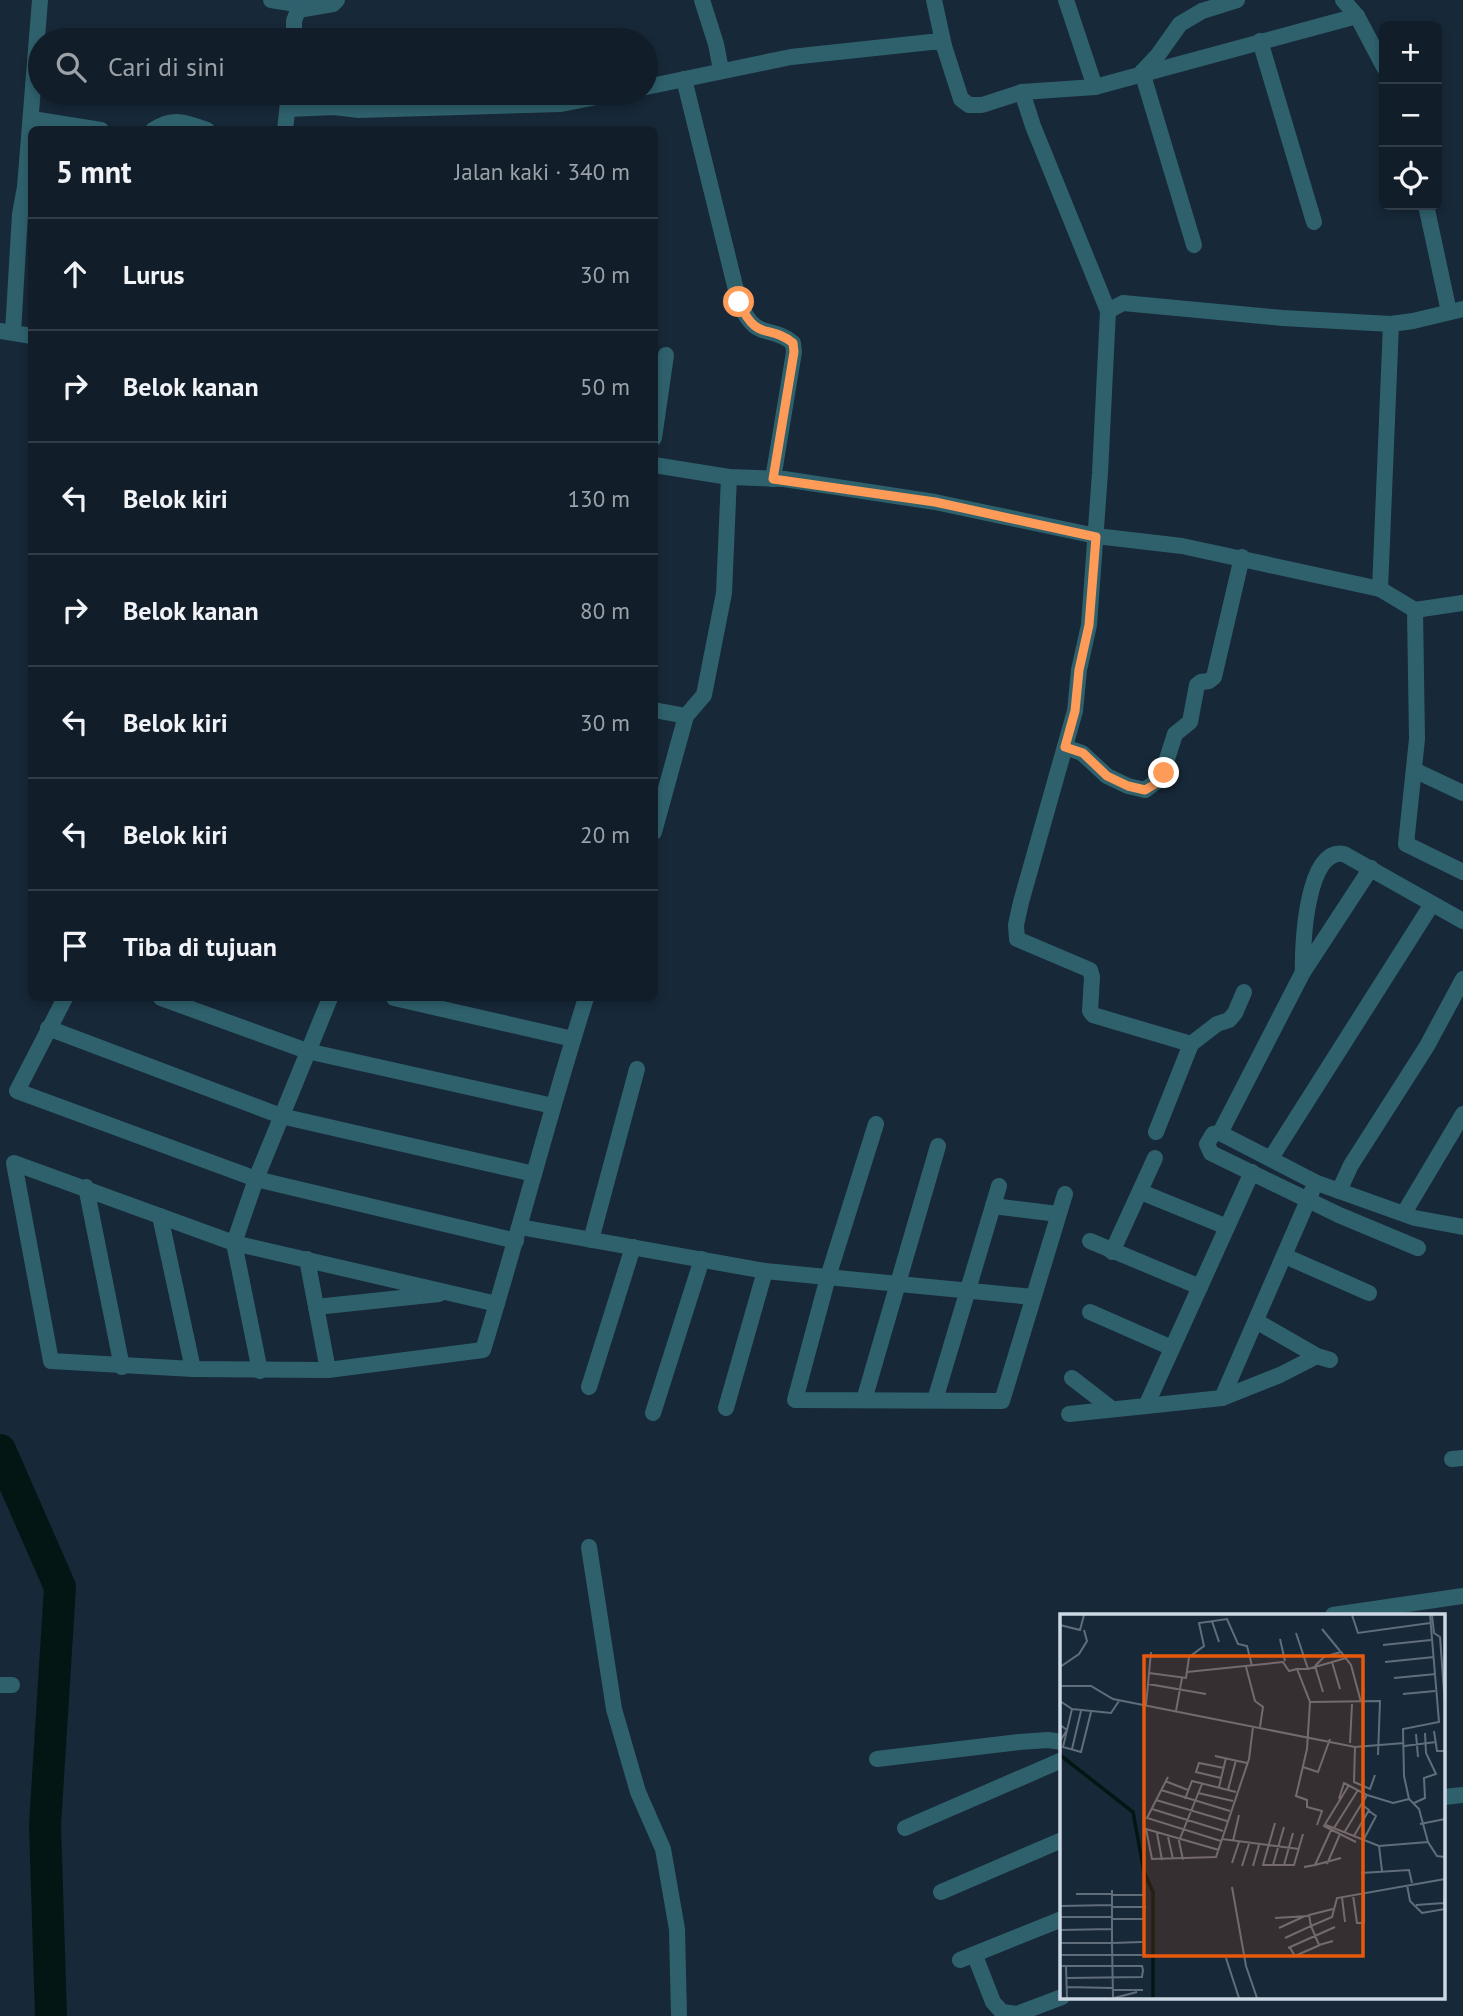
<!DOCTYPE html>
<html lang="id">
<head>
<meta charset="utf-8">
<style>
	:root { --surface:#111e2a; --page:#1e2b36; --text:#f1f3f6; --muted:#9ca2a8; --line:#303c47 }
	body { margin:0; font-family:"PT Sans",sans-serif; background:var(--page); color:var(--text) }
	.controls { position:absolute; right:21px; top:21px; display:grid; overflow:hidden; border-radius:10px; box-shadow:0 4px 10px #0003 }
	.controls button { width:63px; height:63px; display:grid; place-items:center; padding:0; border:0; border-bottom:2px solid var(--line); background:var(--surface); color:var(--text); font:35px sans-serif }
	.stop { position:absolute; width:21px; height:21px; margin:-16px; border:5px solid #fe9b58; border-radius:50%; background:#fff }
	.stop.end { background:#fe9b58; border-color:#fff; box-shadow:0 2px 7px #0008 }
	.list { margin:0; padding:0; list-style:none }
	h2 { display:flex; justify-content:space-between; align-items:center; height:91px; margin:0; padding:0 28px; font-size:30px }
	h2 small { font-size:23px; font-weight:400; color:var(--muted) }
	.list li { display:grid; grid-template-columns:46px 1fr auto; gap:21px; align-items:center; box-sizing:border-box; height:112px; padding:0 28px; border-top:2px solid var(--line) }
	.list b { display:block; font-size:26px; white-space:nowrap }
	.list em { font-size:23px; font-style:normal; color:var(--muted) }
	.icon { flex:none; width:38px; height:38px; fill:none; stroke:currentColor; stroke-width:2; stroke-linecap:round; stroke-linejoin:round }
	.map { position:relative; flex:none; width:1463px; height:2016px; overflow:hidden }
	.search { position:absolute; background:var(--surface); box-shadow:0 4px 10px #0003; left:28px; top:28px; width:630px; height:77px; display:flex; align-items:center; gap:18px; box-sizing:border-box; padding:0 24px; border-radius:38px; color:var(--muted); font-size:26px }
	.panel { position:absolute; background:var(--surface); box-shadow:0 4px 10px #0003; left:28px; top:126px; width:630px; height:875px; border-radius:10px }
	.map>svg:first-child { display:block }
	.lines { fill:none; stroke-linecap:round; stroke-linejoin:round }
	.river { stroke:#041613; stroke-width:32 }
	.minor { stroke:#2f616d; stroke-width:16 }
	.route { stroke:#fe9b58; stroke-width:9 }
	.inset-river { fill:none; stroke:#041613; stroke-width:3.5 }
	.inset-road { fill:none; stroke:#606e7c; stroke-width:2 }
	.view { fill:#e8590c; fill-opacity:0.15; stroke:#e8590c; stroke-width:3.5 }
	.inset-edge { fill:none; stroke:#cdd8e3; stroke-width:3.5 }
</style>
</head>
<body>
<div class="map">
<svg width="1463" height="2016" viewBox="0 0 1463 2016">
	<rect width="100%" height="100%" fill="#172838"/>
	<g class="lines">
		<path class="river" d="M0 1450 60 1587 45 1825 51 2016"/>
		<g class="minor">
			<path d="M271 0 309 6"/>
			<path d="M702 0 716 44 721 70"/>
			<path d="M934 0 944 46"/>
			<path d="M1343 0 1357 16 1384 67"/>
			<path d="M294 40V21L298 10 333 4 337 0"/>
			<path d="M1260 41 1314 222"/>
			<path d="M1142 72 1194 245"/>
			<path d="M1142 72 1158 55 1180 24 1202 11 1237 0"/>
			<path d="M684 79 739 302C757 343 768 323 793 343L794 352 773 479"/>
			<path d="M646 87 791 57 931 42H939L944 46 961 99 969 105H982L1022 92 1033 126 1108 311 1100 473 1089 625 1079 670 1075 711 1021 902 1016 925 1017 939 1090 970 1092 977 1090 1011 1093 1015 1191 1044 1156 1132"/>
			<path d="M1095 87 1357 16"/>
			<path d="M1022 92 1095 87 1066 0"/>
			<path d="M288 109 334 107 359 110 561 104 617 93"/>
			<path d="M32 119 101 130"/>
			<path d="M153 130C173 117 186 122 207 130"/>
			<path d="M285 130 289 93"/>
			<path d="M25 187 40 0"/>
			<path d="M1426 205 1449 312"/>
			<path d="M1108 311 1123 303 1283 318 1391 324 1413 321 1463 309"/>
			<path d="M0 331 32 336"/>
			<path d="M13 332 20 214 25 187 32 188"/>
			<path d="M654 438 666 355"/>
			<path d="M654 465 729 477 784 479 935 502 1096 536 1182 546 1380 589 1415 610 1463 603"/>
			<path d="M1380 589 1391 324"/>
			<path d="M1415 610 1417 739 1406 844 1463 872"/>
			<path d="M654 710 686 716"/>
			<path d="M1065 747 1082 753 1107 776 1128 786 1145 790 1161 778 1175 734 1190 722 1197 685 1201 682 1209 681 1214 677 1242 557"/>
			<path d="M1414 770 1463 793"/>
			<path d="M654 832 686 716 704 695 724 593 729 477"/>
			<path d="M1371 868 1303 972 1220 1133 1213 1134 1207 1144 1211 1153 1339 1215 1418 1248"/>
			<path d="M1303 972C1302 947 1306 847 1344 854L1463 921"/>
			<path d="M65 998 17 1091 256 1179 516 1241"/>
			<path d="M161 998 307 1051 553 1106"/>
			<path d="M394 998 573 1039"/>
			<path d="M48 1028 281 1116 534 1174"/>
			<path d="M1191 1044 1217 1024 1229 1020 1235 1013 1244 992"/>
			<path d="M876 1124 828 1277 795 1400 1002 1401 1065 1194"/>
			<path d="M1220 1133 1317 1183 1415 1218 1463 1227"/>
			<path d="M1271 1158 1432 904"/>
			<path d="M86 1187 122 1367"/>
			<path d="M1339 1191 1351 1165 1427 1046 1463 979"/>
			<path d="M1141 1192 1227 1227"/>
			<path d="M993 1206 1058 1214"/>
			<path d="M1404 1213 1463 1114"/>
			<path d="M160 1216 193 1369"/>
			<path d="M520 1227 765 1271 1033 1297"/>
			<path d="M591 1240 637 1069"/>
			<path d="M1090 1241 1200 1287"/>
			<path d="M1112 1252 1155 1158"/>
			<path d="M1285 1256 1369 1293"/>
			<path d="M307 1259 328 1370"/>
			<path d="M497 1304 234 1243 14 1163 51 1361 193 1369 328 1370 483 1350C519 1233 549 1114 586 998"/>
			<path d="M316 1307 439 1294"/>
			<path d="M1090 1312 1172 1348"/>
			<path d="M1256 1321 1317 1356 1330 1360"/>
			<path d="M260 1371 234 1243 256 1179 330 998"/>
			<path d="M1072 1378 1112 1409"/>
			<path d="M589 1387 633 1247"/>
			<path d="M1222 1398 1312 1191"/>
			<path d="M864 1400 938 1146"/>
			<path d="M935 1400 999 1186"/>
			<path d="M1146 1406 1222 1398 1280 1375 1317 1356"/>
			<path d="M726 1408 765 1271"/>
			<path d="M653 1413 702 1259"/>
			<path d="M1069 1414 1146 1406 1252 1172"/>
			<path d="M1452 1459 1463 1458"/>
			<path d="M589 1547 614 1709 638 1792 663 1849 677 1929 679 2016"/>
			<path d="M1333 1615 1463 1596"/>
			<path d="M0 1685H12"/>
			<path d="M877 1759 1019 1742 1048 1740 1062 1742"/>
			<path d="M1444 1797 1463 1795"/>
			<path d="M905 1828 1062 1760"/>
			<path d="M941 1892 1062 1840"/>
			<path d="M975 1956 993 2002 1002 2012 1017 2014 1062 1997"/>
			<path d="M960 1960 1062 1919"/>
		</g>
	</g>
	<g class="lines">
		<path class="route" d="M739 302C757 343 768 323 793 343L794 352 773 479 935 502 1096 537 1089 625 1079 670 1075 711 1065 747 1083 753 1107 776 1128 786 1145 790 1155 784 1164 773"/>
	</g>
	<g transform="translate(1060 1614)">
		<rect width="385" height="385" fill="#172838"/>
		<path class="inset-river" d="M0 141 73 198 84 258 93 278V384"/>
		<path class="inset-road" d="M292 1 298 19 370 9M370 1 379 108 343 115 344 162 349 185 359 195 368 228 377 242 385 243M372 1 374 19 380 23 385 91M152 7 159 28M0 11 20 16 24 1M262 15 280 37M236 19 248 55H237M220 25 225 47M323 31 371 26M272 48 280 75M325 48 374 43M255 52 264 43 281 38 291 51 301 88M255 52 263 78M0 53 19 40 27 27 24 16M186 53 195 87 203 93 200 113M248 55 286 44M127 58 223 48 229 57 237 55 250 88 247 135 236 182 247 186V193L262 197 257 211M89 59 126 64 129 43 144 32 139 9 167 5 178 30 187 32 192 52M334 64 376 60M88 70 91 38M0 72H31L53 85 295 133 344 129M343 80 375 77M0 87 12 95 51 99 59 87M250 88 320 87 318 141M86 91 88 70 146 80M12 95 3 133 21 138 31 98M116 97 122 64M0 111 7 116 0 127M374 117 377 137H385M356 120 358 143M290 129 292 90M344 132 376 128M295 133 294 168 310 175 315 161M12 135 21 97M155 142 187 149M243 153 258 158 270 125M108 163 87 204 161 227M161 164 136 158 139 149 164 154M105 167 128 176M289 171 264 212 296 228M159 173 166 144M101 176 170 197M168 176 176 146M138 179 173 187M125 185 132 167 176 178M279 185 284 169 307 181M96 186 167 207M354 189 365 184 364 164 376 160 366 139 365 119M92 195 163 217M215 209 203 251H234L243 220M360 210 385 205M266 211 319 232 368 228M274 214 298 176M97 219 102 246M284 219 307 181 333 189 349 185M294 222 309 196 301 190M108 223 113 245M162 225 239 235M304 225 316 202 309 197M173 227 179 201M319 232 322 257M159 236 86 215 92 245 156 243 189 145 193 113M123 246 119 227 142 170M172 249 179 228M267 250 280 220M213 251 224 213M224 251 233 219M255 251 281 244M182 252 189 230M193 252 199 231M244 253 255 251 271 216M301 259 349 256 352 269M347 271 350 287 362 299 385 295M172 273 186 352 197 384M16 280H52M52 281H83M293 281 297 309H304V280M282 283 285 308M356 291 384 289M384 291 385 269M0 292 52 291M52 293H86M0 303H52M215 304 248 302M52 305H83M219 314 245 302M0 316 52 315M225 324 251 312 249 301 273 295M273 327 259 331 251 312 272 303 277 284 385 265M0 329H52V276M228 334 275 313M230 334 235 342 260 331M0 341H82M166 344 179 384M0 352H82L83 356 82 363 6 364M6 352 7 384M7 373 52 374M53 376H83M53 384 52 329 82 328M54 384 77 378"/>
		<path class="view" d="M84 42H303V342H84Z"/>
		<rect width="385" height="385" class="inset-edge"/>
	</g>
</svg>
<div class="controls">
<button>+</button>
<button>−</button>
<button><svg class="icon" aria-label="locate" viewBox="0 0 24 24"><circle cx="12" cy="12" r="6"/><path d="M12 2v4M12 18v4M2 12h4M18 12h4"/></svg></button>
</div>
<div class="stop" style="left:739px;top:302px"></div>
<div class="stop end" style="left:1164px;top:773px"></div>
<div class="search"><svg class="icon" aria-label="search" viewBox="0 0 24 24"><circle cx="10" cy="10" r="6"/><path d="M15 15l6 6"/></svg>Cari di sini</div>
<section class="panel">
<h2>5 mnt<small>Jalan kaki · 340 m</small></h2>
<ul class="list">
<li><svg class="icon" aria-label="ahead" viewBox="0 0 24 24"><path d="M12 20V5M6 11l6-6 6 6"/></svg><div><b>Lurus</b></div><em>30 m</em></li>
<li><svg class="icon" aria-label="right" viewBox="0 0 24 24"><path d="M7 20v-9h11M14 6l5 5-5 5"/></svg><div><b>Belok kanan</b></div><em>50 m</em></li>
<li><svg class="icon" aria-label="left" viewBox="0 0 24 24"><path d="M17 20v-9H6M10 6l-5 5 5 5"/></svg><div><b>Belok kiri</b></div><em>130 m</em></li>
<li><svg class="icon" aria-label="right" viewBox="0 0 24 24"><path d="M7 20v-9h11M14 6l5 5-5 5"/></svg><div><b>Belok kanan</b></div><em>80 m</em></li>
<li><svg class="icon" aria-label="left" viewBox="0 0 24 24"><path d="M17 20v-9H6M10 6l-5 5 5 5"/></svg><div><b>Belok kiri</b></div><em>30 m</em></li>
<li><svg class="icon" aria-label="left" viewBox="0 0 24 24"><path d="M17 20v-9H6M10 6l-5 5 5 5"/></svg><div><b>Belok kiri</b></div><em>20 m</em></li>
<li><svg class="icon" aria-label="arrive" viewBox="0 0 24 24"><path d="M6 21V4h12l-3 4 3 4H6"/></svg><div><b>Tiba di tujuan</b></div></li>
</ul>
</section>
</div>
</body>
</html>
